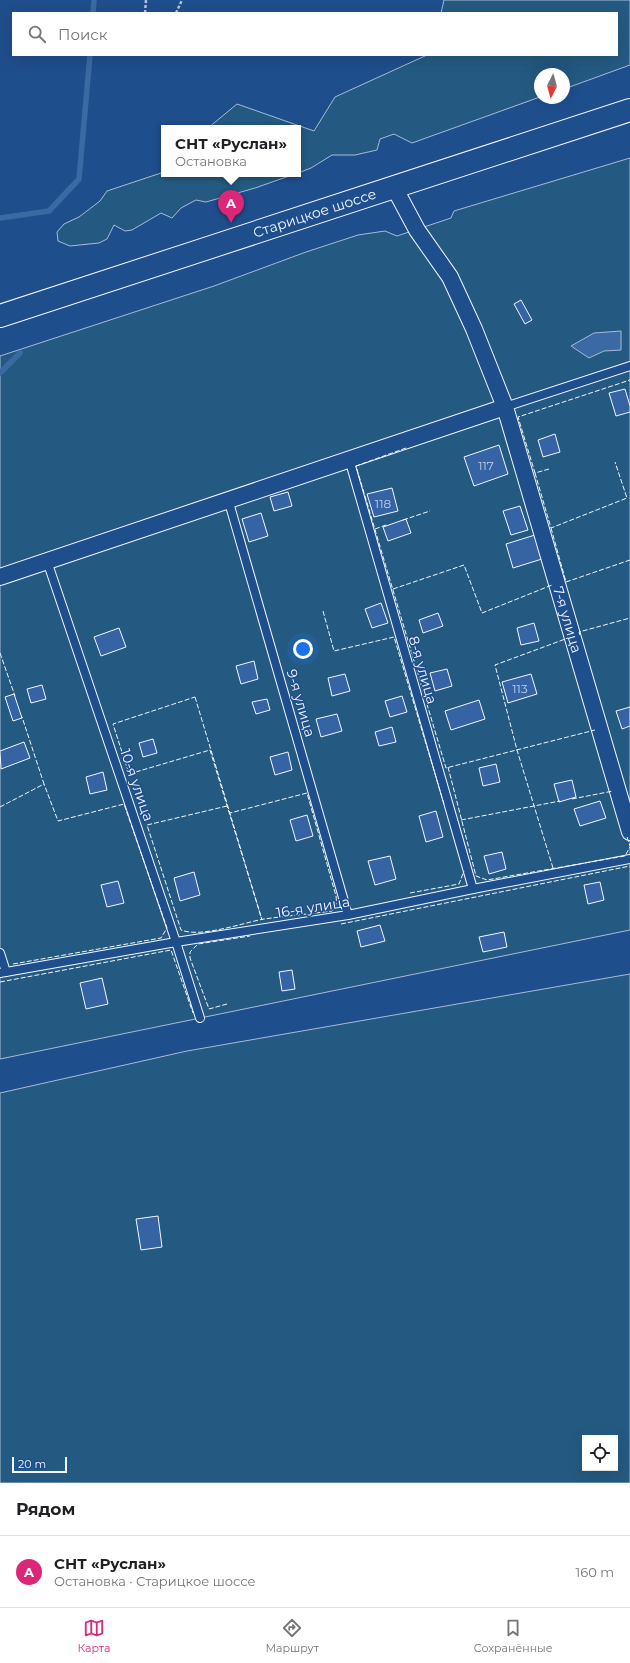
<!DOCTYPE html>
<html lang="ru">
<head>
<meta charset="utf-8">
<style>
	:root { --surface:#fff; --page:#f2f2f2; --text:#202124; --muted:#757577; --line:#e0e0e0; --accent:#db2777 }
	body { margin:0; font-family:Montserrat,sans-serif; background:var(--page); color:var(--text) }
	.controls { position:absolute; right:12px; bottom:12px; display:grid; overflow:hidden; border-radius:0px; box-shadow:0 4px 16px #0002 }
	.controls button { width:36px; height:36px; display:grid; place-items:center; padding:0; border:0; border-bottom:1px solid var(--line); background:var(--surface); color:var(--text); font:20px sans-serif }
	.compass { position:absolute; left:534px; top:68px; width:36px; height:36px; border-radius:50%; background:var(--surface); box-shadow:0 4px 16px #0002; rotate:186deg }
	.scale { position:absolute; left:12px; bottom:10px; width:55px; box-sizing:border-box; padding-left:4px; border:2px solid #f2f6ff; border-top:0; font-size:11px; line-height:14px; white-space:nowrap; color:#f2f6ff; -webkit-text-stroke:3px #1f4e8c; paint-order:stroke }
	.you { position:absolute; left:303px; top:649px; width:14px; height:14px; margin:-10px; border:3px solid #fff; border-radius:50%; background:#1a73e8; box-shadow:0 0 0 6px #1a73e833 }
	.badge { display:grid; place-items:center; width:26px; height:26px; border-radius:50%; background:var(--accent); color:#fff; font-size:13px; font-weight:700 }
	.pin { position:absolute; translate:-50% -33px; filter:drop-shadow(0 1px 2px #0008) }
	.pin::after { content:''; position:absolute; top:21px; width:14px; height:12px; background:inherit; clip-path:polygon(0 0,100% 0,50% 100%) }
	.popup { position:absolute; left:161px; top:125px; width:140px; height:52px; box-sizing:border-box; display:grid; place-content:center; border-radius:0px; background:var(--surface); filter:drop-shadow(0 1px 3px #0005); font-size:13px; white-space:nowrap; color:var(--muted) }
	.popup b { font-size:15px; color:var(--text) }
	.popup::after { content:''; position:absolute; left:50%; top:100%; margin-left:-8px; border:8px solid transparent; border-top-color:var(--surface) }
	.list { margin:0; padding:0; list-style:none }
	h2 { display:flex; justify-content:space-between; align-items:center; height:52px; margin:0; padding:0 16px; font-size:17px }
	h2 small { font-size:13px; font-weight:400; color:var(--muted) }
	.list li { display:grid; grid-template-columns:26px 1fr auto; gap:12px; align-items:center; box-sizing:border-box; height:72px; padding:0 16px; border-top:1px solid var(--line) }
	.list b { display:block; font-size:15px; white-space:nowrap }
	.list p { margin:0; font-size:13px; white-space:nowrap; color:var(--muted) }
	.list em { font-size:13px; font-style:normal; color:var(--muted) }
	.icon { flex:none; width:22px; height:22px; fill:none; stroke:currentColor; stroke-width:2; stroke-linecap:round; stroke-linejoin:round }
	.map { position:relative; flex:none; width:630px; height:1483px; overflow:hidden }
	.search { position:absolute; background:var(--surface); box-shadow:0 4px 16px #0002; left:12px; right:12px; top:12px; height:44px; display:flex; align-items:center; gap:10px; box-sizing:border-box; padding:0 14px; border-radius:0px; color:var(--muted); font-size:15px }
	.sheet { height:124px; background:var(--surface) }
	nav { display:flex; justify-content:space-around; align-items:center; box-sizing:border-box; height:56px; border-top:1px solid var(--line); background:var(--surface); font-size:11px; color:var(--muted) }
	nav a { display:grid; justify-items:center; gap:2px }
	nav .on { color:var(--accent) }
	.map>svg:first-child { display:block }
	.green { fill:#245a82; stroke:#a8bbd7; fill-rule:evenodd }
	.water { fill:#3b69a3; stroke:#a8bbd7 }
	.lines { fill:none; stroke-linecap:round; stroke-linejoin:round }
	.stream { stroke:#3b69a3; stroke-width:5.5 }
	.building { fill:#3563a3; stroke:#f2f6ff }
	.lane-casing { stroke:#f2f6ff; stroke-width:10 }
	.street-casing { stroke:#f2f6ff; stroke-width:18 }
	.primary-casing { stroke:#f2f6ff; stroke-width:24 }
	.path { stroke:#b3c4dc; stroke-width:2.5; stroke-dasharray:3 2; stroke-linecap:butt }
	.lane { stroke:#1f4e8c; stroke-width:8 }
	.street { stroke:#1f4e8c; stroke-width:16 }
	.primary { stroke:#1f4e8c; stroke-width:22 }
	.fence { stroke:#f2f6ff; stroke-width:1; stroke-dasharray:5 2; stroke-linecap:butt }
	.labels { text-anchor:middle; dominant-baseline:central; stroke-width:3; stroke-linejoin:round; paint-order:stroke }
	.number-label { font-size:12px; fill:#c3d1e8 }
	.street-label { font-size:14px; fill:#f2f6ff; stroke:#1f4e8c }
</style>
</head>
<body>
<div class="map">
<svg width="630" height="1483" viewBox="0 0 630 1483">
	<rect width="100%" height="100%" fill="#1f4e8c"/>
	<g class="green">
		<path d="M444 0H630V65L564 89V74H540V97L412 143 394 134 380 139 377 150 355 155H332L311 168 298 173V128H208L237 104 314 131 335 97 427 55H617V13H441Z"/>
		<path d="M630 158V930L0 1059V356L214 286 306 252 358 235 385 231 397 236 451 218 454 211Z"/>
		<path d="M164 172V174H295L255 188 206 202 196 200 181 208 172 218 161 213 132 230 125 231 114 225 107 239 99 243 70 246 58 241 57 232 64 224 79 217 100 201 107 191Z"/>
		<path d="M630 974V1483H0V1093L187 1051ZM585 1438H615V1468H585Z"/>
	</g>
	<path class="water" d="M621 331V350L604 351 589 358 571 346 594 333Z"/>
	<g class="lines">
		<g class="stream">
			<path d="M93 13 94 0"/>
			<path d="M0 218 49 211 79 179 90 55"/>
			<path d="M0 373 20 353"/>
		</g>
	</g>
	<g class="building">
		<path d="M521 300 532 320 525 324 514 304Z"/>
		<path d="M625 389 630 406V412L616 416 609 393Z"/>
		<path d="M555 434 560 452 543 457 538 440Z"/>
		<path d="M499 445 508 474 474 486 464 457Z"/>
		<path d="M392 488 398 511 374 517 367 494Z"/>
		<path d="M288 492 292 506 274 511 270 497Z"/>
		<path d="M520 506 528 530 511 535 503 511Z"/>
		<path d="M261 513 268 536 249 542 242 519Z"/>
		<path d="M406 519 411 533 388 541 383 527Z"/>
		<path d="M535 535 542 559 513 568 506 544Z"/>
		<path d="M381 603 388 623 372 628 365 609Z"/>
		<path d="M438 613 443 626 423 633 419 620Z"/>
		<path d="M534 623 539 641 521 645 517 628Z"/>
		<path d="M119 628 126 647 101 656 94 637Z"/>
		<path d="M254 661 258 679 241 684 236 666Z"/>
		<path d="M447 669 452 686 435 691 430 673Z"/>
		<path d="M345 674 350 691 332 696 328 678Z"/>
		<path d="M531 674 537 694 508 703 502 682Z"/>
		<path d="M42 685 46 699 31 703 27 689Z"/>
		<path d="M14 694 22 718 13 721 5 697Z"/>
		<path d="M402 696 407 712 390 717 385 701Z"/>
		<path d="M267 699 270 710 256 714 252 702Z"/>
		<path d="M479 700 485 719 451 730 445 711Z"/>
		<path d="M630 707V726L622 729 616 711Z"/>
		<path d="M337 714 342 731 321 737 316 719Z"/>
		<path d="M392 727 396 742 379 746 375 732Z"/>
		<path d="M153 739 157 753 143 757 139 743Z"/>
		<path d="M24 742 30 758 1 769 0 751Z"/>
		<path d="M288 752 292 770 275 775 270 757Z"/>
		<path d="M496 764 500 782 483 786 479 768Z"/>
		<path d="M103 772 107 790 90 794 86 777Z"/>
		<path d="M572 780 576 797 559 802 554 784Z"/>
		<path d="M600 801 606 818 580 826 574 809Z"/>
		<path d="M436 811 443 837 426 842 419 816Z"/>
		<path d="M307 815 313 836 296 841 290 820Z"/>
		<path d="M502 852 506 869 489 874 484 856Z"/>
		<path d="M390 856 396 879 375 885 368 861Z"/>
		<path d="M194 872 200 895 180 901 174 878Z"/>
		<path d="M118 881 124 903 107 907 101 885Z"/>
		<path d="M600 882 604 900 588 904 584 885Z"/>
		<path d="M380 925 385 941 361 947 357 931Z"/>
		<path d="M504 932 507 947 483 952 479 937Z"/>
		<path d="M292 970 295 989 282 991 279 972Z"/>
		<path d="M102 978 108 1004 86 1009 80 983Z"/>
		<path d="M158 1216 162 1247 141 1250 136 1219Z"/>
	</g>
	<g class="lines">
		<g class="lane-casing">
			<g id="lane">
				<path d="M505 407 630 366"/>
				<path d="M349 459 473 889"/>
				<path d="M228 499 348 915"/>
				<path d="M47 561 176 942 200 1018"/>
				<path d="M0 953 6 972"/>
				<path d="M0 973 176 942 348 915 473 889 630 859"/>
			</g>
		</g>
		<g class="street-casing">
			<g id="street">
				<path id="s1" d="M394 187 417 230 450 277 474 329 505 407 630 832"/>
				<path d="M0 577 505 407"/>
			</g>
		</g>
		<g class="primary-casing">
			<g id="primary">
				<path id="s2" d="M0 316 630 110"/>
			</g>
		</g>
		<g class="path">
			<path d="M145 13 146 0"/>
			<path d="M176 13 182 0"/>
		</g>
		<use href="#lane" class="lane"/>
		<use href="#street" class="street"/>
		<use href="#primary" class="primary"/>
		<g class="fence">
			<path d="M406 448 356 466 446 768 595 730"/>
			<path d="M549 469 535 473 518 417 630 380"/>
			<path d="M535 473 551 528 627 498 615 462"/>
			<path d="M403 520 430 511"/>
			<path d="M551 528 566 582 630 560"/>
			<path d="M375 529 386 525"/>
			<path d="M393 589 464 565 482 613 552 585"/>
			<path d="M323 611 334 651 394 637 444 804"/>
			<path d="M580 635 579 632 630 618"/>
			<path d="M0 653 15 696"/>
			<path d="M195 697 262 920 210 750 129 774 113 724Z"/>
			<path d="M448 767 476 876 487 880 625 856 630 847"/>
			<path d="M572 799 613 791"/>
			<path d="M227 806 147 825 181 930C201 938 242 923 264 919 286 916 309 914 332 911 336 906 337 903 336 896L307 793 230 813"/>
			<path d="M0 807 44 784 22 717"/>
			<path d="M461 820 560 801"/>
			<path d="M627 837 630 846"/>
			<path d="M553 868 517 750 495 665 568 638"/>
			<path d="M410 893 459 884 464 871"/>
			<path d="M341 924 630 866"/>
			<path d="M13 964 161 938 167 928 124 804 58 821 44 784"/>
			<path d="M0 982 171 950 193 1013"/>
			<path d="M227 1004 209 1009 190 958V952L198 944 250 936"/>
		</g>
	</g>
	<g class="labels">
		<g class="number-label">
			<text x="486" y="465">117</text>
			<text x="383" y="503">118</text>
			<text x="520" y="688">113</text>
		</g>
		<g class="street-label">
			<text stroke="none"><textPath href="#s2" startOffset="331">Старицкое шоссе</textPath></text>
			<text stroke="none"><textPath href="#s1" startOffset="469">7-я улица</textPath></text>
			<text transform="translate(423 670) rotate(74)">8-я улица</text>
			<text transform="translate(301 703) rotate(74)">9-я улица</text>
			<text transform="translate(137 785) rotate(71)">10-я улица</text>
			<text transform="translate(313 907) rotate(-9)">16-я улица</text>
		</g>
	</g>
</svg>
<div class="controls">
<button><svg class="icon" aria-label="locate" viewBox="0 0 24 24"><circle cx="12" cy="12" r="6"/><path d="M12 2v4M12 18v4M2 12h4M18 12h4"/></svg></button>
</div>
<svg class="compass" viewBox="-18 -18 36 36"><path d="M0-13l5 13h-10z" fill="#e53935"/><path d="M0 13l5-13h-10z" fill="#757577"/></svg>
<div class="scale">20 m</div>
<div class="you"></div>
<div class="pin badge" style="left:231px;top:223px">A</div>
<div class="popup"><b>СНТ «Руслан»</b>Остановка</div>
<div class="search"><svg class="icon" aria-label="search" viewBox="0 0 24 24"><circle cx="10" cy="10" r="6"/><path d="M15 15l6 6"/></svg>Поиск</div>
</div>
<section class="sheet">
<h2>Рядом<small></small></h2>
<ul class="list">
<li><span class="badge">A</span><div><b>СНТ «Руслан»</b><p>Остановка · Старицкое шоссе</p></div><em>160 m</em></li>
</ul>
</section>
<nav>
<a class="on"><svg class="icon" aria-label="map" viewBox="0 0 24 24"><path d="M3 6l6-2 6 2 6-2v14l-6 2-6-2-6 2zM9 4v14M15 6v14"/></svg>Карта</a>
<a><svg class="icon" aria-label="directions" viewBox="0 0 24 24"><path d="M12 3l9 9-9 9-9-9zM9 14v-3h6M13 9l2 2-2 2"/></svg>Маршрут</a>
<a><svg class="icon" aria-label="saved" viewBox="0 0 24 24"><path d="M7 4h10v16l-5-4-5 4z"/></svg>Сохранённые</a>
</nav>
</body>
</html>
